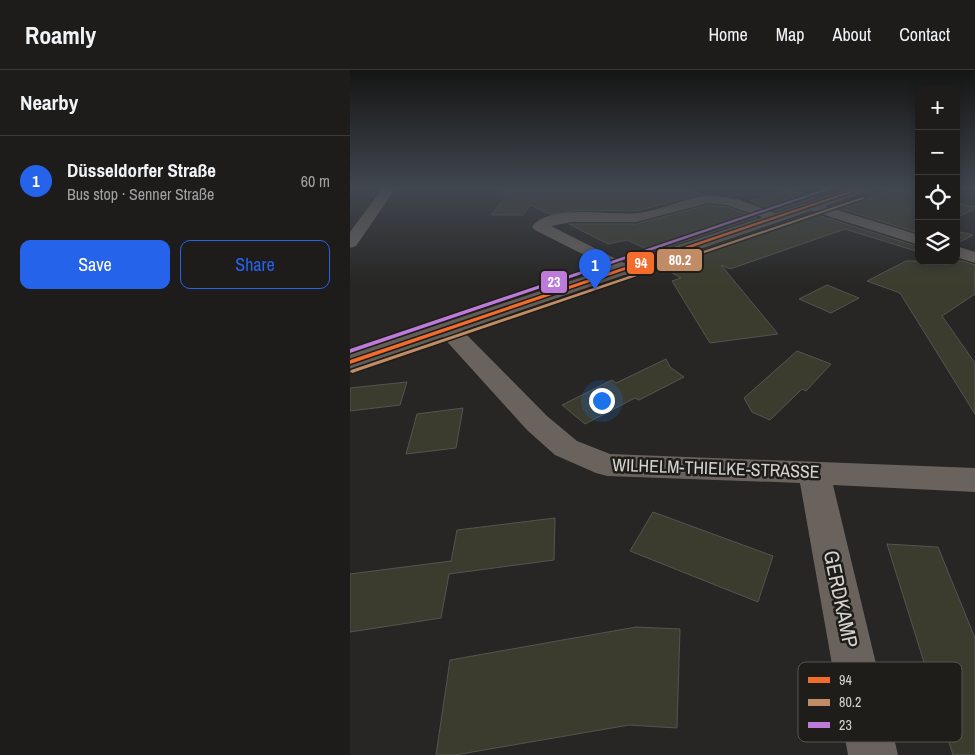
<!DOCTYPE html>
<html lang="en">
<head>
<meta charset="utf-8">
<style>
	:root { --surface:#1d1c1b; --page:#2a2928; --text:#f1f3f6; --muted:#a0a1a3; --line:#3b3a3a; --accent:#2563eb }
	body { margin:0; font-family:"Archivo Narrow",sans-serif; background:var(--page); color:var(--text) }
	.controls { position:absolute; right:15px; top:15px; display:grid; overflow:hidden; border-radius:10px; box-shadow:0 2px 12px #0003 }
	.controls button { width:45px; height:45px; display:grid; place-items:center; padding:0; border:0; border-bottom:1px solid var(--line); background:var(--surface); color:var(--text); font:25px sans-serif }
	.you { position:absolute; left:251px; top:330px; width:18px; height:18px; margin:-12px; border:4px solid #fff; border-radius:50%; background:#1a73e8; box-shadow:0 0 0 8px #1a73e833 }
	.badge { display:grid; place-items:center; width:32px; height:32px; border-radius:50%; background:var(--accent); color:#fff; font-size:16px; font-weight:700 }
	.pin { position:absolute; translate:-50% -41px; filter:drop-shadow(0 1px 2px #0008) }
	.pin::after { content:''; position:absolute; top:26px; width:18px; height:15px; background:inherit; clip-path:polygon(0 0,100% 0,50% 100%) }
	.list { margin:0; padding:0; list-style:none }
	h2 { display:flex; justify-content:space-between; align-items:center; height:65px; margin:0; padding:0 20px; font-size:21px }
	h2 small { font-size:16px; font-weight:400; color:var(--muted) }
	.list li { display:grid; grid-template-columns:32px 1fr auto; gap:15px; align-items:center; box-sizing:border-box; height:90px; padding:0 20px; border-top:1px solid var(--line) }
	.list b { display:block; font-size:19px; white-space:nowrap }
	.list p { margin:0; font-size:16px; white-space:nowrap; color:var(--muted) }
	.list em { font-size:16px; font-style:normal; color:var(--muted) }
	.actions { display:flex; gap:10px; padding:15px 20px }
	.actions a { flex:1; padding:11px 0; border:1px solid var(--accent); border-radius:10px; text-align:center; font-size:18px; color:var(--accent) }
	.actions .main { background:var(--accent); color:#fff }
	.icon { flex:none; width:28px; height:28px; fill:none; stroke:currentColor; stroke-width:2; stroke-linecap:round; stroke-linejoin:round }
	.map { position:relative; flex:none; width:625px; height:685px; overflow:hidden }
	header { display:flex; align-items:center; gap:30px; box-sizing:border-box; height:70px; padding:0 25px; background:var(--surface); border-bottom:1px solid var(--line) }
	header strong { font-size:24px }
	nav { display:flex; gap:28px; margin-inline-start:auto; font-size:18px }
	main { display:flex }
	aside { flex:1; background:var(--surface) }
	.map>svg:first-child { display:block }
	.building { fill:#3c3c2e; stroke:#545452 }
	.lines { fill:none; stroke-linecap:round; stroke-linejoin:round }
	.street { fill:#6a635d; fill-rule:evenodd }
	.secondary { fill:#625c56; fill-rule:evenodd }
	.bus-1-casing { stroke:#1f1d19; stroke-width:3 }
	.bus-2-casing { stroke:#1f1d19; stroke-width:3 }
	.bus-3-casing { stroke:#1f1d19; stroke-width:3 }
	.bus-1 { fill:#f36c2b; fill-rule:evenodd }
	.bus-2 { fill:#c18c65; fill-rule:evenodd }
	.bus-3 { fill:#bd7bd9; fill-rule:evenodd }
	.labels { text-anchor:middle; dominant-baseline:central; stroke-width:5; stroke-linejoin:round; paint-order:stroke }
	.street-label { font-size:18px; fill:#d4d3d0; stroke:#1f1d19 }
	.near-street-label { font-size:21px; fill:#d4d3d0; stroke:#1f1d19 }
	.key { fill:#1f1d19; stroke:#555450; stroke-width:1 }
	.key-label { font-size:14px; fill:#d4d3d0 }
	.line-badge { stroke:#1f1d19; stroke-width:2 }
	.badge-label { font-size:14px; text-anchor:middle; font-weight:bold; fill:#fff }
</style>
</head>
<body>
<header>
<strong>Roamly</strong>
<nav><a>Home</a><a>Map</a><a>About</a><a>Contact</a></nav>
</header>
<main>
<aside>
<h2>Nearby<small></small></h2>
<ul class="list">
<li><span class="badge">1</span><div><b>Düsseldorfer Straße</b><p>Bus stop · Senner Straße</p></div><em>60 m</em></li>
</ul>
<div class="actions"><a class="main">Save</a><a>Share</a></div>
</aside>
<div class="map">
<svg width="625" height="685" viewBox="0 0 625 685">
	<rect width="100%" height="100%" fill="#272624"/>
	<g class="building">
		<path d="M149 119H336L351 124 287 141 231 140 199 144 180 135 173 145H141L158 124Z"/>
		<path d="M543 119 569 123V163L481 136 486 134 496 137Z"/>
		<path d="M439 120 465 128 426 141 399 131Z"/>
		<path d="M606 133 625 137V139L606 148Z"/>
		<path d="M358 135 377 137 407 147 303 182 277 170 258 174 219 154H286Z"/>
		<path d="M461 143 569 177V182L495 159 380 199 371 195 428 264 360 273 322 211 331 208 322 203 337 198 322 191Z"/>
		<path d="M606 161 623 165 606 174Z"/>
		<path d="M556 191H613L625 195V224L592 246 625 293V344L550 223 517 211Z"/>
		<path d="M477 215 509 228 481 243 449 229Z"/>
		<path d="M447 281 481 294 456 321 452 319 420 350 402 342 394 328Z"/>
		<path d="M316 289 320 297 334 307 289 330 285 328 235 354 212 335 262 310 266 313Z"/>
		<path d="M57 312 50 335 0 341V318Z"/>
		<path d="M113 338 106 378 56 384 67 344Z"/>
		<path d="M303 442 423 486 408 532 280 481Z"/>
		<path d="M205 448 204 490 99 504 91 548 0 562V504L101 491V492L107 460Z"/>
		<path d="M537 474 588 477 625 568V685H603Z"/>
		<path d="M286 557 330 559 327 658 279 655 105 685H86L100 590Z"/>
	</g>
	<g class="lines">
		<g class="street">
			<path d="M32 119H45L6 176 0 178V162Z"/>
			<path d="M358 125 387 129 431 145 433 148 431 151 426 152 377 135 358 133 286 152H221L201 156 280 196 283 200 280 204 274 205 185 160 182 157C199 133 261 146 287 143 311 141 333 128 358 125Z"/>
			<path d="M461 132 569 165V175L456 139 454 136Z"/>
			<path d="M606 176 625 182V193L606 187Z"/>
			<path d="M99 253 107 255 197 346 227 371 260 384 625 398V422L483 415 548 685H498L450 413 257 406 246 403 205 385 177 360 91 265 88 260 91 255Z"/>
		</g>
		<path class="secondary" d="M498 119H517L516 122 0 299V284Z"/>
		<g class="bus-1-casing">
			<path id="bus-1" d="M506 119H512L0 294V290Z"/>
		</g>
		<g class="bus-2-casing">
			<path id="bus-2" d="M513 127 516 128 5 302 3 303 0 302 1 300Z"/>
		</g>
		<g class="bus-3-casing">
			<path id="bus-3" d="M475 119H481L0 283V279Z"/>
		</g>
		<use href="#bus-1" class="bus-1"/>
		<use href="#bus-2" class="bus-2"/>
		<use href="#bus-3" class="bus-3"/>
	</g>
	<linearGradient id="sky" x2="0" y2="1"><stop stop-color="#151514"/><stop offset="0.55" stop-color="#414750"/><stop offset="1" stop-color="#414750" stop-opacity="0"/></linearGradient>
	<rect width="625" height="215" fill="url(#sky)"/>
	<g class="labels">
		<g class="street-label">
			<text transform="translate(366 398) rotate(2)">WILHELM-THIELKE-STRASSE</text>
		</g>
		<g class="near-street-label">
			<text transform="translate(491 529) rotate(78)">GERDKAMP</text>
		</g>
	</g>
	<rect x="448" y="592" width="164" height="80" rx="8" class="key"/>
	<rect x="458" y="607" width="22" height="6" fill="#f36c2b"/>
	<rect x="458" y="629" width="22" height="7" fill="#c18c65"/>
	<rect x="458" y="652" width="22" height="6" fill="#bd7bd9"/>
	<g class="key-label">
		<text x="489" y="615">94</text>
		<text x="489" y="637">80.2</text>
		<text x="489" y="660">23</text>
	</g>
	<g class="line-badge">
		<rect x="306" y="178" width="47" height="24" rx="5" fill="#c18c65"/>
		<rect x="276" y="181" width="29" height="24" rx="5" fill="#f36c2b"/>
		<rect x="190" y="200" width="28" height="24" rx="5" fill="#bd7bd9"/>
	</g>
	<g class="badge-label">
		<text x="330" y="195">80.2</text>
		<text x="291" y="198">94</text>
		<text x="204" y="217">23</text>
	</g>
</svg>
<div class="controls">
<button>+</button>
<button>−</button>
<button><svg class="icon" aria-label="locate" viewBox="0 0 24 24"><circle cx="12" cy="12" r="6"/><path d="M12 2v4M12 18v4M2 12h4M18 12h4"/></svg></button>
<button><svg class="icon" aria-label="layers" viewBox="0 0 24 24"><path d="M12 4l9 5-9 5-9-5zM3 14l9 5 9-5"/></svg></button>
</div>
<div class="you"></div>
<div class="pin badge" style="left:245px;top:220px">1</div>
</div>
</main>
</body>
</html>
